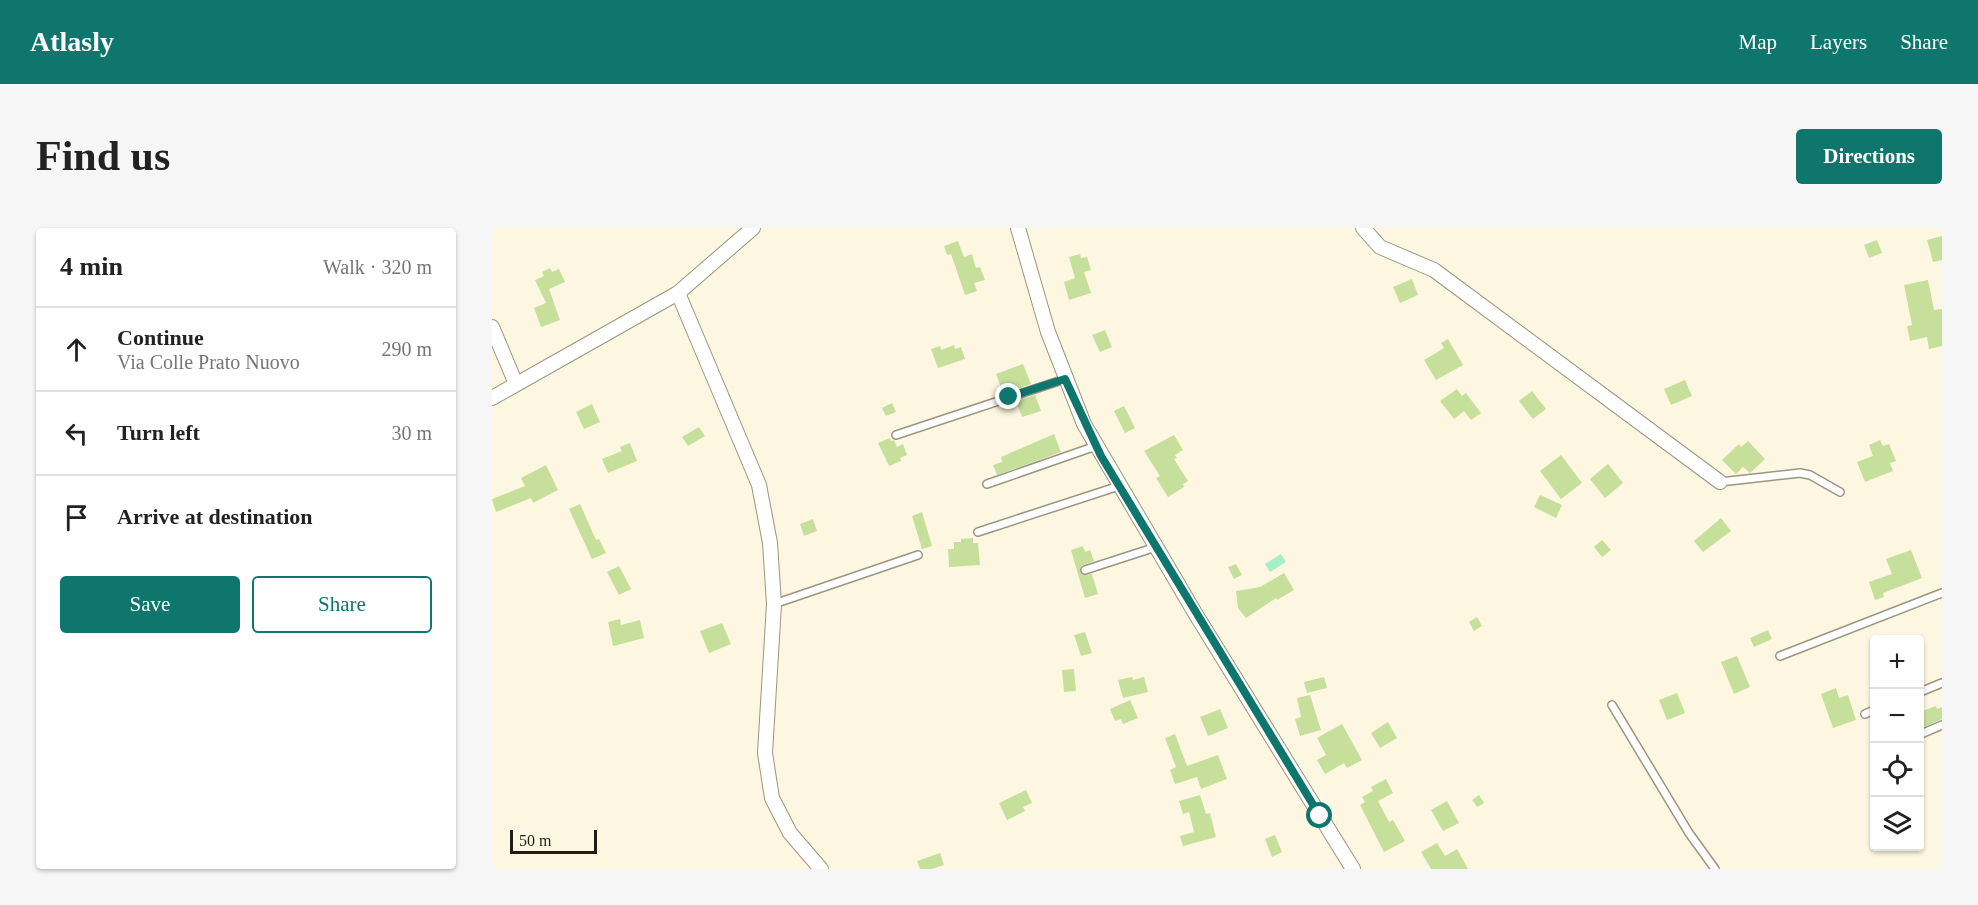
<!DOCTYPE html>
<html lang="en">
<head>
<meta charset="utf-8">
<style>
	:root { --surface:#fff; --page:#f6f6f6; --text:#222; --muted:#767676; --line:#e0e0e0; --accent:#0f766e }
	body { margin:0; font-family:"Times New Roman",serif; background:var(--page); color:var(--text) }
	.controls { position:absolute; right:18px; bottom:18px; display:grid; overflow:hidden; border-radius:6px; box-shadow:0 2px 4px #0004 }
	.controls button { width:54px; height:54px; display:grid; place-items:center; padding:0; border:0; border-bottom:2px solid var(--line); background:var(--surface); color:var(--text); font:30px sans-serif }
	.scale { position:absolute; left:18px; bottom:15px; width:87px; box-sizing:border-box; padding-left:6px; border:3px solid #201d15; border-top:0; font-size:16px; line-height:21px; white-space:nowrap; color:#201d15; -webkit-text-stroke:4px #fdf6e0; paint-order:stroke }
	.stop { position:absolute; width:18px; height:18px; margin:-14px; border:4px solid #0f766e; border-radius:50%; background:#fff }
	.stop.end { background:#0f766e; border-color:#fff; box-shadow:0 2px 6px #0008 }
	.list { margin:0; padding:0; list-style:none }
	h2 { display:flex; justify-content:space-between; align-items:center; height:78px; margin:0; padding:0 24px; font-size:26px }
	h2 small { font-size:20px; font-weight:400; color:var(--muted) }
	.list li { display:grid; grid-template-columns:39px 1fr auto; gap:18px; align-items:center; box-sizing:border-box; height:84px; padding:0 24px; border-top:2px solid var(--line) }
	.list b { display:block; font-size:22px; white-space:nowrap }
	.list p { margin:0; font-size:20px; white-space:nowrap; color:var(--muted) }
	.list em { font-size:20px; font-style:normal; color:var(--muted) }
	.actions { display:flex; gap:12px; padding:18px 24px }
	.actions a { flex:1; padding:14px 0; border:2px solid var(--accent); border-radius:6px; text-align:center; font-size:21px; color:var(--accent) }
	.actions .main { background:var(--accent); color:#fff }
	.icon { flex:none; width:33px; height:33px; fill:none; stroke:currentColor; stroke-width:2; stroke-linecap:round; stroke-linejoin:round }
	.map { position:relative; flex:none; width:1450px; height:641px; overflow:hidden; border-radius:6px }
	header { display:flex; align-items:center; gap:36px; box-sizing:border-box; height:84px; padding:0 30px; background:var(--accent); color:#fff }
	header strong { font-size:28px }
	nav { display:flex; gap:33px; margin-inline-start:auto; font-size:21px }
	.intro { display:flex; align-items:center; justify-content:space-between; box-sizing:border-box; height:144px; padding:0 36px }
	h1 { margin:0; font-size:42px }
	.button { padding:15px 27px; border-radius:6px; background:var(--accent); color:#fff; font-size:21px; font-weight:700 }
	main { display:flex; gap:36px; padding:0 36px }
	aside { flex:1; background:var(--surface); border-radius:6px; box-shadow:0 2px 4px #0004 }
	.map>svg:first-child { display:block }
	.water { fill:#a5efc4 }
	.building { fill:#c6e09c }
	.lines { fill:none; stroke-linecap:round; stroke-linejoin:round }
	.service-casing { stroke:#9c9581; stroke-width:10 }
	.minor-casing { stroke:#9c9581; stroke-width:16 }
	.service { stroke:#fff; stroke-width:7 }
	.minor { stroke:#fff; stroke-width:14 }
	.route { stroke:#0f766e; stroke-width:8 }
</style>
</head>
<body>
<header>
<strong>Atlasly</strong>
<nav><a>Map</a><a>Layers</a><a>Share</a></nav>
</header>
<div class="intro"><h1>Find us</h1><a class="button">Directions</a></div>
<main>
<aside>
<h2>4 min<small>Walk · 320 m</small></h2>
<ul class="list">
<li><svg class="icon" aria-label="ahead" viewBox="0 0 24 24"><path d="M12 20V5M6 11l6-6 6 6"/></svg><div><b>Continue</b><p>Via Colle Prato Nuovo</p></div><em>290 m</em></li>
<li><svg class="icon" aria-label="left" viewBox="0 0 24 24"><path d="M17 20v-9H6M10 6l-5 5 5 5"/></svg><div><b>Turn left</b></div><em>30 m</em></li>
<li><svg class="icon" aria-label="arrive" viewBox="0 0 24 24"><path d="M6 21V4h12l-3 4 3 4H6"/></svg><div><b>Arrive at destination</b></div></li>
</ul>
<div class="actions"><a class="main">Save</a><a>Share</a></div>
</aside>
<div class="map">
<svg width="1450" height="641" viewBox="0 0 1450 641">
	<rect width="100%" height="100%" fill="#fdf6e0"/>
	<path class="water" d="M789 326 794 334 778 344 773 336Z"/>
	<g class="building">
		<path d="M1450 8V32L1441 34 1435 12Z"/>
		<path d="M1385 12 1390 25 1377 30 1372 17Z"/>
		<path d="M466 13 472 29 480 26 484 40 488 39 493 52 482 55 485 63 473 67 459 26 455 27 452 18Z"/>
		<path d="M588 26 589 30 595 29 599 42 592 44 599 65 577 72 572 54 583 50 577 29Z"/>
		<path d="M58 40 60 44 67 41 73 54 57 61 68 92 49 99 42 80 54 75 43 52 52 48 50 44Z"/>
		<path d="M920 51 926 67 908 75 901 59Z"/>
		<path d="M1436 52 1442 82 1450 81V118L1437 121 1435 109 1418 113 1415 98 1420 97 1412 57Z"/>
		<path d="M613 102 620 119 608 124 600 107Z"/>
		<path d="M956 111 971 137 944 152 932 132 952 120 949 115Z"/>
		<path d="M462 117 463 121 469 119 473 131 446 140 439 121 448 118 449 122Z"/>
		<path d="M531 136 539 156 520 163 519 159 510 162 504 146Z"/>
		<path d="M1193 152 1200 168 1179 177 1172 161Z"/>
		<path d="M965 161 970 168 974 165 989 185 979 192 972 183 962 191 948 173Z"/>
		<path d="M1040 163 1054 181 1041 191 1027 173Z"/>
		<path d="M543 167 549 183 530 189 524 173Z"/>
		<path d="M400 175 404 184 394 188 390 180Z"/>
		<path d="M100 176 108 194 92 201 84 184Z"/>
		<path d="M632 178 643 200 633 205 622 183Z"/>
		<path d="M207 199 213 208 196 218 190 209Z"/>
		<path d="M562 206 569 224 505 247 501 237 510 234 509 229Z"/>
		<path d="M682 207 691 222 683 227 685 230 682 231 696 253 691 256 692 259 676 269 664 250 668 248 652 223Z"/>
		<path d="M398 210 399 213 402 212 405 219 411 216 415 227 408 230 409 233 397 238 386 215Z"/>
		<path d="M1388 212 1391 218 1397 216 1404 233 1398 235 1401 243 1373 254 1365 234 1381 228 1377 217Z"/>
		<path d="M1256 213 1273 231 1258 245 1251 239 1244 246 1230 232 1247 216 1249 219Z"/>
		<path d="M138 215 145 233 116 245 110 231 130 223 128 219Z"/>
		<path d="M1069 227 1090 255 1069 271 1048 243Z"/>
		<path d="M1116 236 1131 255 1113 270 1098 251Z"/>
		<path d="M54 237 66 262 41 275 39 270 4 284 0 271 33 258 29 250Z"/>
		<path d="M1048 267 1070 277 1064 290 1042 279Z"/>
		<path d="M88 276 104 312 107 311 114 325 100 331 77 281Z"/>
		<path d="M430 284 440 318 430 321 420 288Z"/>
		<path d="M1229 290 1239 303 1211 324 1202 313Z"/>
		<path d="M321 291 325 303 312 308 308 296Z"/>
		<path d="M481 310V315H486L488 337 457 339 456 321H462V314H469V311Z"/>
		<path d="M1110 312 1119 322 1110 329 1102 319Z"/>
		<path d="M591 318 593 324 598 322 602 333 589 338 588 343 591 347 600 346 606 366 593 370 579 322Z"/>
		<path d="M1419 322 1430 350 1391 365 1392 369 1383 372 1377 354 1400 346 1394 331Z"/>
		<path d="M744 336 750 347 742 351 736 339Z"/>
		<path d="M127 338 139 361 127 367 115 344Z"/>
		<path d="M792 345 802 362 785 372 784 370 754 390 746 380 744 363 768 359Z"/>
		<path d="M985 389 990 398 982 403 977 394Z"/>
		<path d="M128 391 129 397 148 392 152 410 121 418 116 394Z"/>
		<path d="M230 395 239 416 217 425 208 403Z"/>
		<path d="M1276 402 1280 411 1262 419 1258 410Z"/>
		<path d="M593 404 600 425 589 428 582 407Z"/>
		<path d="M1245 428 1258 459 1242 466 1229 434Z"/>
		<path d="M582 441 584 463 572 464 570 442Z"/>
		<path d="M640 449 641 452 652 449 656 464 631 470 626 452Z"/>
		<path d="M832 449 835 460 815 465 812 454Z"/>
		<path d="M1344 460 1347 470 1356 467 1364 492 1341 500 1329 466Z"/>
		<path d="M1185 465 1193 485 1175 492 1167 472Z"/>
		<path d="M818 467 829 502 808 508 803 491 809 489 805 470Z"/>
		<path d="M638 472 646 490 631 496 629 491 623 493 618 481Z"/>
		<path d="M1444 478 1445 481 1450 479V491L1428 501V484Z"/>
		<path d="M728 481 736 500 716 508 708 489Z"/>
		<path d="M896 494 905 510 888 520 879 505Z"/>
		<path d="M850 496 870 532 855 540 852 535 833 546 825 532 834 527 825 510Z"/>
		<path d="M683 506 695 538 726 527 735 551 709 561 705 549 683 556 678 542 684 539 673 510Z"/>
		<path d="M894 551 901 565 886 573 897 594 901 592 913 613 892 624 868 577 873 574 870 569 881 563 879 559Z"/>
		<path d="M534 562 540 575 531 579 533 583 515 592 507 575Z"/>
		<path d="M708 567 714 586 718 585 724 609 691 618 688 608 702 604 697 584 691 586 687 573Z"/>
		<path d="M987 567 992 575 985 579 980 572Z"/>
		<path d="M955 573 967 595 951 603 939 582Z"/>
		<path d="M783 607 790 624 780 629 773 611Z"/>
		<path d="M945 615 953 628 965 621 976 641H939L929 624Z"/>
		<path d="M448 625 452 637 440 641H428L425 633Z"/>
	</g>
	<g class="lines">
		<g class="service-casing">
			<g id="service">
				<path d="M404 207 573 151"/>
				<path d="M1228 254 1308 245 1318 247 1348 264"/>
				<path d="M495 256 604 218"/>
				<path d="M486 304 627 258"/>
				<path d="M593 342 664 319"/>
				<path d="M282 376 426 327"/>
				<path d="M1288 428 1450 365"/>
				<path d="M1428 464 1450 455"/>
				<path d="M1120 477 1197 605 1223 641"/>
				<path d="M1373 486 1382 482"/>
				<path d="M1429 506 1450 497"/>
			</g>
		</g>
		<g class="minor-casing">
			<g id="minor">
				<path d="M526 0 556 104 592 196 703 385 861 641"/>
				<path d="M871 0 888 19 942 42 1228 254"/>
				<path d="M186 65 267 257 278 315 282 376 273 525 280 570 298 605 329 641"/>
				<path d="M0 99 24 156"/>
				<path d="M0 170 186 65 261 0"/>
			</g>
		</g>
		<use href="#service" class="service"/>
		<use href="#minor" class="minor"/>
	</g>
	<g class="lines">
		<path class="route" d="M517 169 573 151 609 228 828 588"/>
	</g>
</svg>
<div class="controls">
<button>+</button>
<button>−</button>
<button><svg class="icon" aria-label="locate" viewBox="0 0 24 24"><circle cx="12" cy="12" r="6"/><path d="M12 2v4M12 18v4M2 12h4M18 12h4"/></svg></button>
<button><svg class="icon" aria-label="layers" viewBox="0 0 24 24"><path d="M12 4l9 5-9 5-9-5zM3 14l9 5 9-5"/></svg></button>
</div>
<div class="scale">50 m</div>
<div class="stop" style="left:828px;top:588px"></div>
<div class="stop end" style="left:517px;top:169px"></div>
</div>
</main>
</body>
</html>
